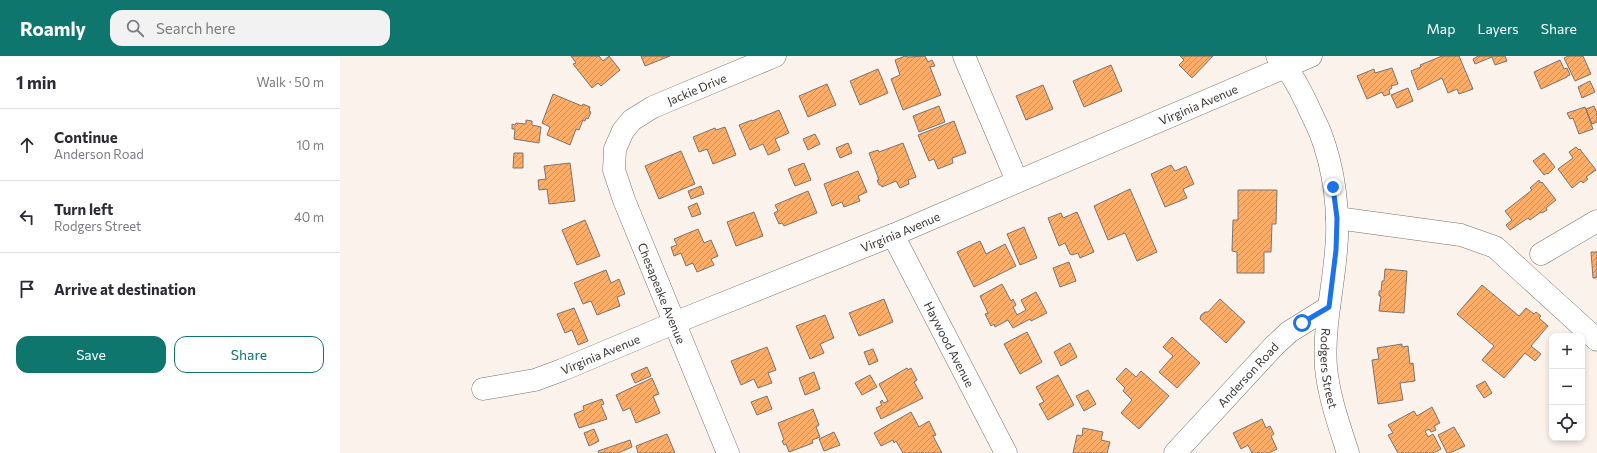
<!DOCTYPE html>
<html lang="en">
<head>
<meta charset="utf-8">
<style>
	:root { --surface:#fff; --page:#f2f2f3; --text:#2b2b33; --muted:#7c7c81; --line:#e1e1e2; --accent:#0f766e }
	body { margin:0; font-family:Commissioner,sans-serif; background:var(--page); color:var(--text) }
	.controls { position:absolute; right:12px; bottom:12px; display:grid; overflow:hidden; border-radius:8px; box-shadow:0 2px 6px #0003 }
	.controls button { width:36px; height:36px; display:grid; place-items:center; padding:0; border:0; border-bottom:1px solid var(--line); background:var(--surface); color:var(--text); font:20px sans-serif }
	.stop { position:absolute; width:12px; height:12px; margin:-9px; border:3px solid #1a73e8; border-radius:50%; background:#fff }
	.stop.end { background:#1a73e8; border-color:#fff; box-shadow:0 1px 4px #0008 }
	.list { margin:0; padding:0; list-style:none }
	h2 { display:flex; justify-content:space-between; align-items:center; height:52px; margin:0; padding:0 16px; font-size:17px }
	h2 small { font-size:13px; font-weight:400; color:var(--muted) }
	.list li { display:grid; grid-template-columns:26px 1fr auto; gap:12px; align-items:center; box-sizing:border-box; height:72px; padding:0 16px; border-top:1px solid var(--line) }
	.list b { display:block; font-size:15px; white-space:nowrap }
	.list p { margin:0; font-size:13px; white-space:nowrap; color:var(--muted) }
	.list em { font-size:13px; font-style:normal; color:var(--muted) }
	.actions { display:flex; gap:8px; padding:12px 16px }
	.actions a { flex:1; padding:9px 0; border:1px solid var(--accent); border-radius:12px; text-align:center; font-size:14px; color:var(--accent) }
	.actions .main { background:var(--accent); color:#fff }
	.icon { flex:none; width:22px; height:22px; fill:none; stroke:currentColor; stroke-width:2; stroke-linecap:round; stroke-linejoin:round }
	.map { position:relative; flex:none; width:1257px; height:397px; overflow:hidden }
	header { display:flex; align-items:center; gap:24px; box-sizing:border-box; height:56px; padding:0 20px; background:var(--accent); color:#fff }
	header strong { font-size:19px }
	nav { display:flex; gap:22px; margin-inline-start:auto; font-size:14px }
	.search { width:280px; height:36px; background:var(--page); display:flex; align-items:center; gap:10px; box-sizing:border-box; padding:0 14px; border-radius:12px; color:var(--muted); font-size:15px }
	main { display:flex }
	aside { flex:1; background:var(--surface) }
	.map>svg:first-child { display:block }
	.building { fill:url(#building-hatch); stroke:#7c746e }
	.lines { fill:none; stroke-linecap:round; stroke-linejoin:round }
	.minor-casing { stroke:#79716b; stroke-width:23 }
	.minor { stroke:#fff; stroke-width:22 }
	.route { stroke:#1a73e8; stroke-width:5 }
	.labels { text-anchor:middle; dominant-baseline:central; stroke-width:3; stroke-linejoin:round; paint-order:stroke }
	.street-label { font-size:12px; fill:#383532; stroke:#fff }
</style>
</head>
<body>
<header>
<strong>Roamly</strong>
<div class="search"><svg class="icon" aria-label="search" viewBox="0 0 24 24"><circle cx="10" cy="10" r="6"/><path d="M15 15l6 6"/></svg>Search here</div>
<nav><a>Map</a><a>Layers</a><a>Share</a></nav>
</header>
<main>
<aside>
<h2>1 min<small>Walk · 50 m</small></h2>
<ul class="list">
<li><svg class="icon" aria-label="ahead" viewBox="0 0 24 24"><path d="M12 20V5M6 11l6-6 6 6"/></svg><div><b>Continue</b><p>Anderson Road</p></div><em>10 m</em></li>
<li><svg class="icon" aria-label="left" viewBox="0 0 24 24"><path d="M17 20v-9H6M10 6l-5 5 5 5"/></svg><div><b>Turn left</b><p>Rodgers Street</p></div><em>40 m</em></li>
<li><svg class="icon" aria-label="arrive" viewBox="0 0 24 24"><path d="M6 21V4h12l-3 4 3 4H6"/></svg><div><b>Arrive at destination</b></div></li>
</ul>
<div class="actions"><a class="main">Save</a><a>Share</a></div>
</aside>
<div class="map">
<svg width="1257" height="397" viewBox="0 0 1257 397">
	<defs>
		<pattern id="building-hatch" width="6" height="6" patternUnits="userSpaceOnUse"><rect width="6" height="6" fill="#fdad67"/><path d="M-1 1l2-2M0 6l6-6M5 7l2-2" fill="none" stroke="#ce8e55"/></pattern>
	</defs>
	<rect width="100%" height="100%" fill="#fbf2eb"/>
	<g class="building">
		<path d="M231 0H259L263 5 269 0 280 14 261 30 258 27 252 32 233 8 236 7Z"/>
		<path d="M301 0H330L305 10Z"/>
		<path d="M565 0 568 1 585 0 588 6 592 4 595 10 590 11 601 39 563 54 551 23 560 19 555 4Z"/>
		<path d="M840 0H873L852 22 839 9 844 4Z"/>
		<path d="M1102 0H1119L1133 33 1119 38 1117 33 1108 37 1102 22 1078 34 1071 15 1081 11 1080 9Z"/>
		<path d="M1137 0H1165L1167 5 1155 9 1152 1 1135 8 1133 3 1137 1Z"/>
		<path d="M1228 0H1243L1251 18 1235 25 1224 2Z"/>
		<path d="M1220 4 1224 13 1227 12 1230 19 1227 20V21L1201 33 1194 16Z"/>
		<path d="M771 9 782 35 744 51 733 25Z"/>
		<path d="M1052 12 1058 28 1051 30 1052 32 1049 34 1050 38 1044 40 1042 36 1027 43 1017 20 1034 13 1035 17Z"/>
		<path d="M538 13 548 37 520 49 510 25Z"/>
		<path d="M1250 25 1255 36 1242 42 1238 31Z"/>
		<path d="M487 28 496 49 468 61 459 40Z"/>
		<path d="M703 29 713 53 686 64 676 40Z"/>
		<path d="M1068 32 1073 45 1057 52 1051 39Z"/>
		<path d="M213 38 242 50 243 48 250 51 249 55 251 56 248 63 246 62 245 65 243 64 239 74 236 73 230 89 207 79 210 71 202 67Z"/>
		<path d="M599 50 605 66 579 76 573 60Z"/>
		<path d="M1254 50 1257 57V66L1252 68 1246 53Z"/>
		<path d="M1245 51 1253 73 1239 78 1233 62 1230 63 1227 57Z"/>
		<path d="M439 54 449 77 435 83 440 94 428 99 423 88 410 94 399 69 412 64V65Z"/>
		<path d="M186 64 192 65V69L201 71 199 87 174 83 175 73H172V68L175 69 176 67 186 68Z"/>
		<path d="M614 65 626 97 612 102 613 107 598 113 594 103 589 105 578 79Z"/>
		<path d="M385 71 396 99 373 108 367 93 359 96 353 81 375 72 376 74Z"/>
		<path d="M475 78 480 88 468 94 463 83Z"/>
		<path d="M508 87 512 97 500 102 496 92Z"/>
		<path d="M563 87 576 121 568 124 569 128 560 132 556 125 542 131 541 129H539L537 124H539L529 97 538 94 539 96Z"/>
		<path d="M1236 91 1239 94 1240 93 1242 96 1256 114 1246 121 1248 123 1243 127 1241 125 1232 132 1218 113 1233 102 1229 96Z"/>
		<path d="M341 95 355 128 319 143 305 110Z"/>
		<path d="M174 97H183V112H173Z"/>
		<path d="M1204 97 1215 111 1208 118 1207 117 1204 119 1193 105Z"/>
		<path d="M230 107 235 145 209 148 207 133 199 134 198 124 206 123 204 110Z"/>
		<path d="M464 107 471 124 455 130 448 113Z"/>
		<path d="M831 109 835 115 846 110 854 128 843 133 847 142 825 151 811 118Z"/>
		<path d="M518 115 527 136 518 140 520 145 504 151 502 146 492 150 484 128Z"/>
		<path d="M1199 124 1201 127 1202 126 1216 144 1206 152 1207 154 1202 157 1201 156 1190 164 1188 162 1170 174 1166 169 1172 164 1165 155 1192 134 1190 132Z"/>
		<path d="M361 130 364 138 351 143 348 135Z"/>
		<path d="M790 133 817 196 797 205 785 177 768 184 754 150Z"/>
		<path d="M898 134H937L936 168H932L931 196H924V217H897V196L892 195 893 164H898Z"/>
		<path d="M468 135 477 157 444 170 442 167 439 168 434 157 438 155 435 149Z"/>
		<path d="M357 147 361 158 352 161 348 151Z"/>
		<path d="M414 156 423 180 396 190 387 166Z"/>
		<path d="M737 156 754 196 740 202 738 197 732 199 730 198 725 187 719 190 708 162 721 157 723 162Z"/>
		<path d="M245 164 260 200 237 209 222 174Z"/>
		<path d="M684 171 697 202 680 209 667 178Z"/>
		<path d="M358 173 364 187 371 184 378 200 371 203 374 209 357 216 353 207 346 210 341 197 334 200 331 191 337 189 334 183Z"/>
		<path d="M640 185 646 198 665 188 676 210 634 231 617 196Z"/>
		<path d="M1251 196H1257V222H1253Z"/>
		<path d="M729 206 736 225 720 231 713 212Z"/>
		<path d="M1045 213 1067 215 1064 257 1039 255 1041 240H1039V235H1041L1042 225H1044Z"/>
		<path d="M266 214 271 227 279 223 285 238 277 241 280 250 257 259 251 245 243 248 234 227Z"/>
		<path d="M662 228 671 245 673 243 676 249 673 251 677 259 686 254 681 244 696 236 707 257 691 265 690 263 673 272 668 264 655 271 654 268 651 270 645 258 648 257 640 240Z"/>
		<path d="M1142 229 1179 260 1186 252 1194 258 1196 256 1201 260 1199 262 1208 270 1191 290 1201 298 1195 305 1185 297 1164 322 1142 304 1154 290 1117 258Z"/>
		<path d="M544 243 553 266 519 280 509 257Z"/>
		<path d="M880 243 905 266 886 287 860 263 861 259 865 256H868Z"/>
		<path d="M234 252 248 285 238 289 232 274 225 277 217 258Z"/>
		<path d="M485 259 494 282 480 288 484 297 470 303 456 270Z"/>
		<path d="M687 276 702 306 680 318 664 288Z"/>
		<path d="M832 281 860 307 837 332 819 316 833 300 823 291Z"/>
		<path d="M730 287 737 301 721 310 714 296Z"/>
		<path d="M1062 288V291L1068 290 1070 308 1073 307 1075 325 1060 327 1063 344 1038 348 1032 304 1039 303 1037 292Z"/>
		<path d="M427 291 436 314 428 317 432 327 418 332 414 323 401 329 391 305Z"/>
		<path d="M533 293 538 305 529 309 524 296Z"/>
		<path d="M307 311 311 320 295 327 291 318Z"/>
		<path d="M567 312 568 314 571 312 577 324 574 326 583 342 541 363 536 352 542 349 540 346 542 344 544 347 548 345 539 328Z"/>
		<path d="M786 312 796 321 801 315 829 340 799 373 781 357 792 344 783 335 785 332 776 323Z"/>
		<path d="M474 316 480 333 465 339 459 322Z"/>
		<path d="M530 319 537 331 522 339 515 327Z"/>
		<path d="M718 319 734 349 708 364 699 348 704 346 696 331Z"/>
		<path d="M312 322 319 338 313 340 320 357 296 367 290 352 283 355 276 339Z"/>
		<path d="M1145 325 1152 337 1144 342 1136 330Z"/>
		<path d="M748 334 756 348 744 355 736 340Z"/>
		<path d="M427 340 432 353 417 359 411 346Z"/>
		<path d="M262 343 264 348 261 349 267 363 239 372 234 358 244 354 243 350Z"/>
		<path d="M1092 351 1100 367 1094 370 1096 374 1091 376 1089 373 1085 375 1088 381 1093 378 1101 393 1094 397H1058L1048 379 1053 377 1048 369 1074 355 1077 360Z"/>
		<path d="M473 353 479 369 476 371 480 381 472 384 473 387 449 396 446 388 444 389 442 385 444 384 438 367Z"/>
		<path d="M571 356 579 371 589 365 596 379 593 380 602 397H563L556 385 554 387 553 384 541 390 534 377Z"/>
		<path d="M922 363 926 372 930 370 934 378 931 380 937 393 929 397H912L908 389 901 393 893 377Z"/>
		<path d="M1114 371 1125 390 1110 397H1107L1098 379Z"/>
		<path d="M743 372 763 376 761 384 770 386 767 397H733L737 379 742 380Z"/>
		<path d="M254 373 259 385 249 390 244 377Z"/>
		<path d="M494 376 500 389 484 395 479 383Z"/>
		<path d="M327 378 335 397H298L296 390Z"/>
		<path d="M290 384 292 391 278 397H259L258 395Z"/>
	</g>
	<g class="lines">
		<g class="minor-casing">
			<g id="minor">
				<path d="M624 0 677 125"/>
				<path id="s1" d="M937 0C950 14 959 31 967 48 971 57 976 67 980 76 994 112 1000 156 996 195 993 234 983 273 986 312 989 341 999 369 1008 397"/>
				<path d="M997 162 1121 179 1155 191 1257 284"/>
				<path id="s2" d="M553 179 666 397"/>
				<path d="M1201 198 1257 165"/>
				<path id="s3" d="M143 333 195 324 222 314 334 267 553 179 971 0"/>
				<path id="s4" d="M388 397 284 144 274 114 275 93 283 75 292 64 313 51 435 0"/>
				<path id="s5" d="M835 397 934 290 949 276 989 251"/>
			</g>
		</g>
		<use href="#minor" class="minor"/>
	</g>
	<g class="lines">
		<path class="route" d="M962 267 989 251 996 194 997 162 993 131"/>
	</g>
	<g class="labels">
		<g class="street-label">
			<text stroke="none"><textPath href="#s4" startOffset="432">Jackie Drive</textPath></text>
			<text stroke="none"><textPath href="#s3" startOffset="771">Virginia Avenue</textPath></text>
			<text stroke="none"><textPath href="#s3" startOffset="447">Virginia Avenue</textPath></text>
			<text transform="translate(322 237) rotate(68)">Chesapeake Avenue</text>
			<text stroke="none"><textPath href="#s2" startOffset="123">Haywood Avenue</textPath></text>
			<text stroke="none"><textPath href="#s3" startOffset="123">Virginia Avenue</textPath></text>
			<text stroke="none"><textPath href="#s1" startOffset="327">Rodgers Street</textPath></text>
			<text stroke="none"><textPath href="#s5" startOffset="107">Anderson Road</textPath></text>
		</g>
	</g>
</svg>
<div class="controls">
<button>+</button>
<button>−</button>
<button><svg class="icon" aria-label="locate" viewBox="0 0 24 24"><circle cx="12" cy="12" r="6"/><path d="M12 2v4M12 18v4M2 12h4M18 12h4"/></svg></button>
</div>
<div class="stop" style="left:962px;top:267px"></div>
<div class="stop end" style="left:993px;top:131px"></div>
</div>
</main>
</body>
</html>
